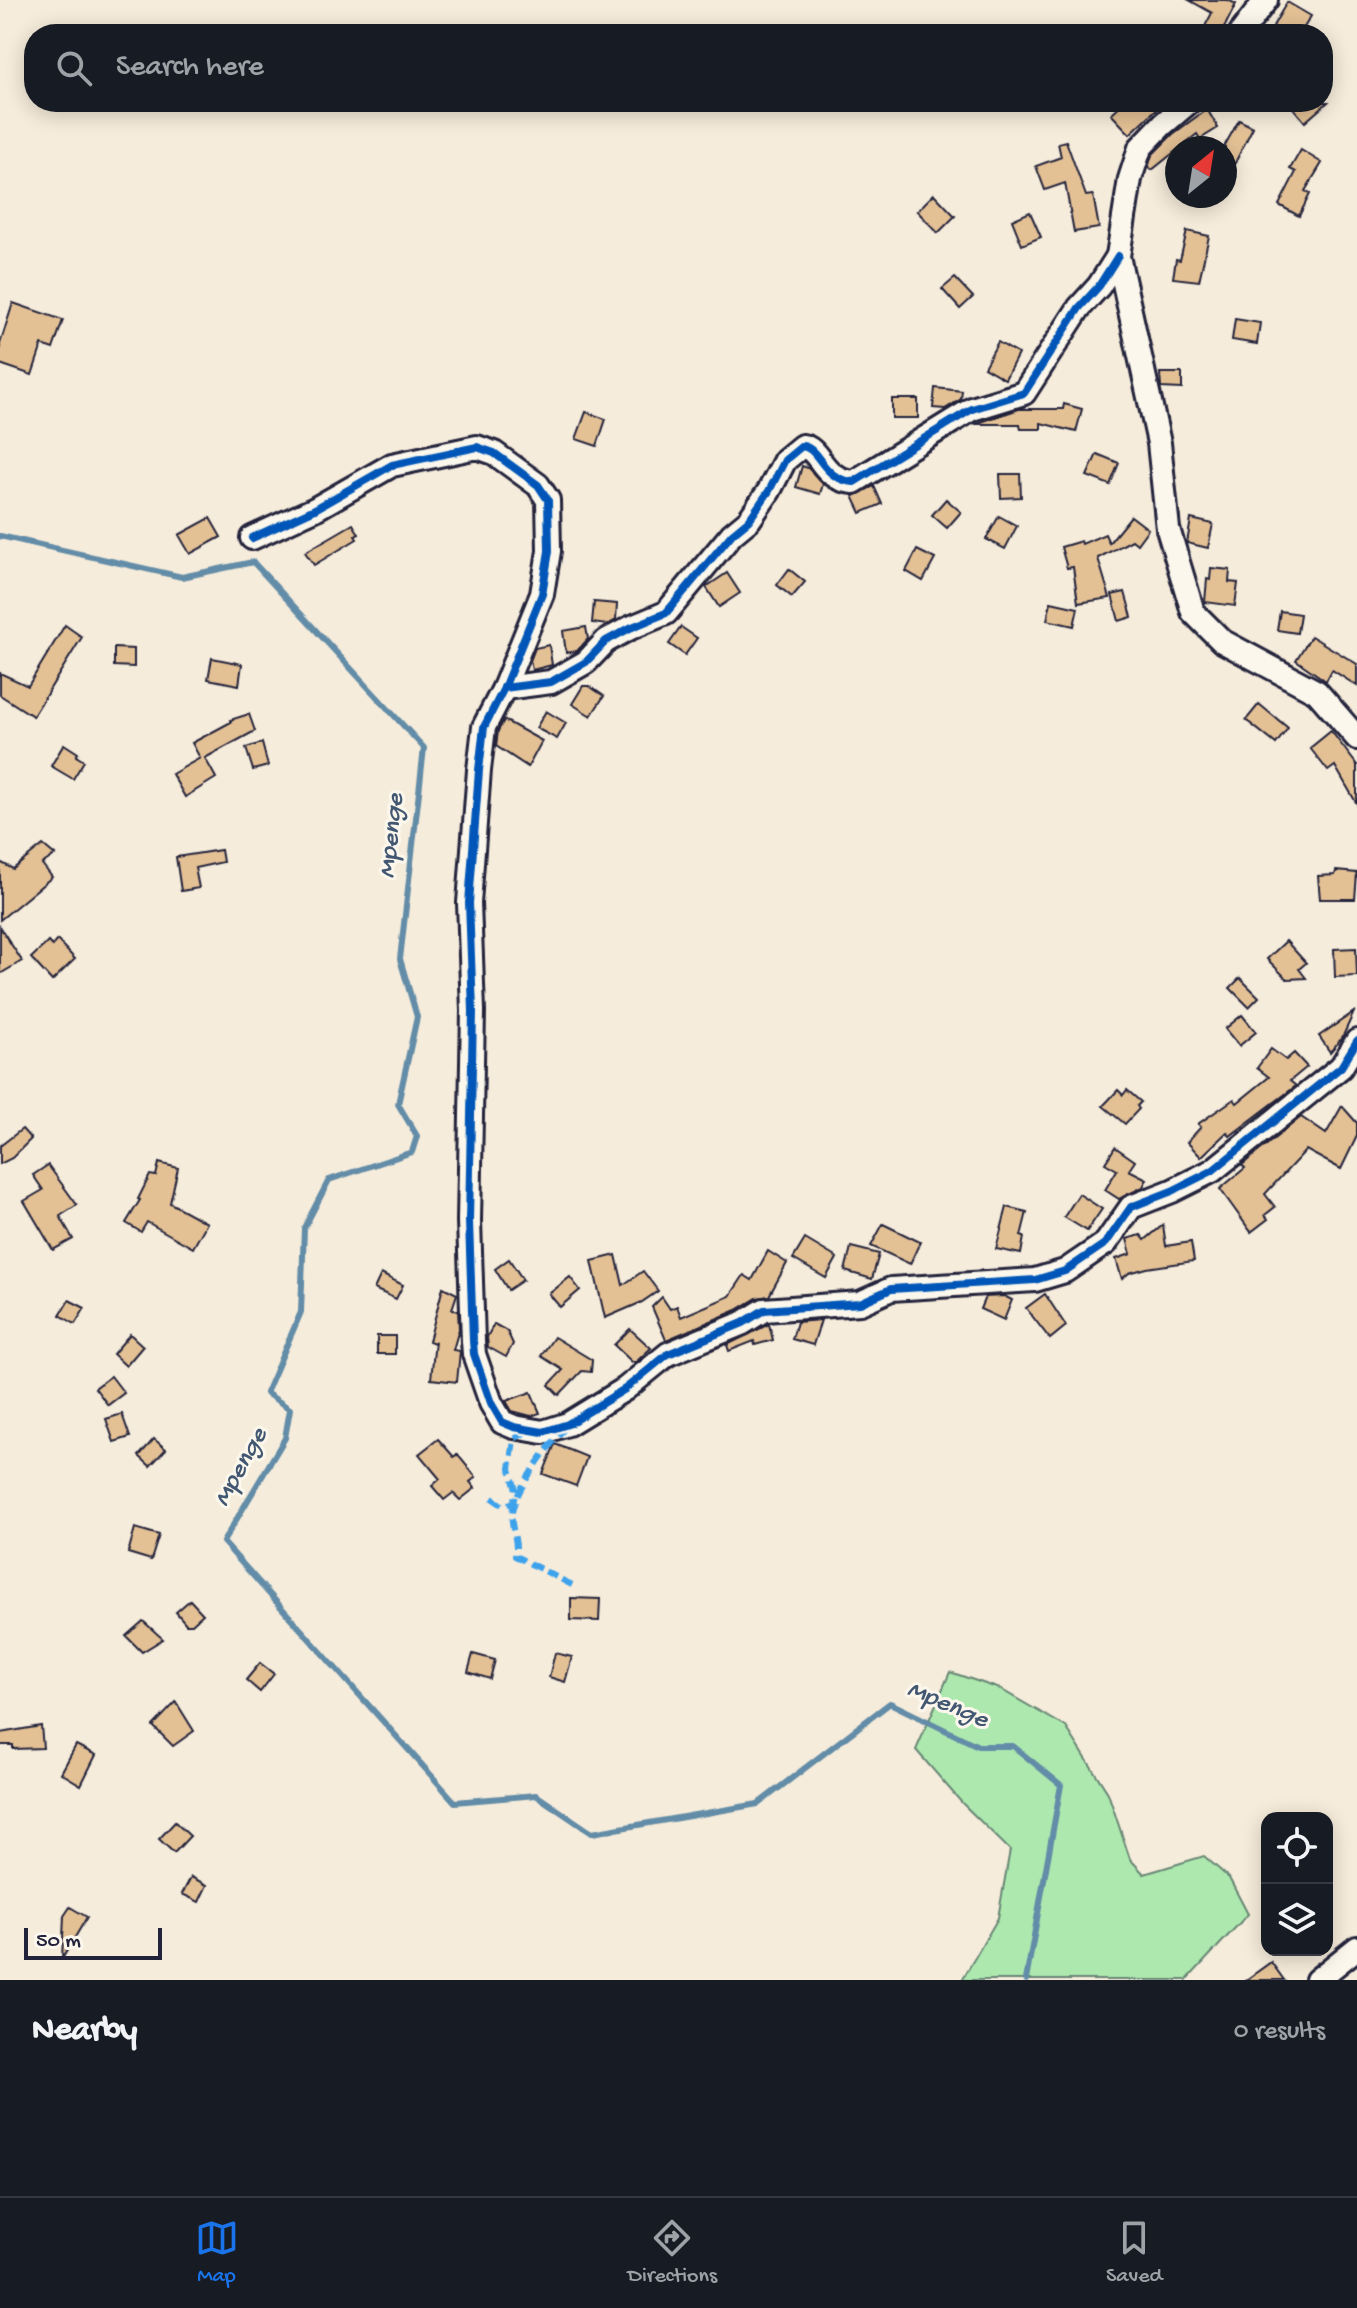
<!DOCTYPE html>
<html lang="en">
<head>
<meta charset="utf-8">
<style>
	:root { --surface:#171b24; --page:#20242c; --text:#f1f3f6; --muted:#9ea1a6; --line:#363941; --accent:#1a73e8 }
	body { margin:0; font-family:"Gochi Hand",sans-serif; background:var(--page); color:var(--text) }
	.controls { position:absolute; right:24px; bottom:24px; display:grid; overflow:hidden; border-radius:16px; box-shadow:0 4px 20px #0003 }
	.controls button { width:72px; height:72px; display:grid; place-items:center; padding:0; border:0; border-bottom:2px solid var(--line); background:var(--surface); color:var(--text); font:40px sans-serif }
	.compass { position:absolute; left:1165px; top:136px; width:72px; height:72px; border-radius:50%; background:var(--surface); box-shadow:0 4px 20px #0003; rotate:30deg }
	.scale { position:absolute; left:24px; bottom:20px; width:138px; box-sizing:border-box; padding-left:8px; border:4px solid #22223b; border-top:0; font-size:22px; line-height:28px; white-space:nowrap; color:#22223b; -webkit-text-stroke:6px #fbf7ec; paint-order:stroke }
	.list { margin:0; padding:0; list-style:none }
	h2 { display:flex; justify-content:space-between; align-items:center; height:104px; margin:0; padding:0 32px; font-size:34px }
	h2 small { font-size:26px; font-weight:400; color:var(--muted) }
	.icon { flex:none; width:44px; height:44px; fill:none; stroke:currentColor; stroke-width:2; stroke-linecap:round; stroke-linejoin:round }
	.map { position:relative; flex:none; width:1357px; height:1980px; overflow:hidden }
	.search { position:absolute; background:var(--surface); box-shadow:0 4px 20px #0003; left:24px; right:24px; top:24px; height:88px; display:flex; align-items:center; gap:20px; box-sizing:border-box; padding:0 28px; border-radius:32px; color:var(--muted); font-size:30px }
	.sheet { height:216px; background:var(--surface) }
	nav { display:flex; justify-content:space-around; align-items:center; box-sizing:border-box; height:112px; border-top:2px solid var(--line); background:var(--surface); font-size:22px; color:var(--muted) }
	nav a { display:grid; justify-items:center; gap:4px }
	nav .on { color:var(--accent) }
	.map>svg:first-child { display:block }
	.green { fill:#ade9af; stroke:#688675; stroke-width:2 }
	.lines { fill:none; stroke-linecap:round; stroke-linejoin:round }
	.stream { stroke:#628ca7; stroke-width:6 }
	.building { fill:#e4c195; stroke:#22223b; stroke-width:2 }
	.minor-casing { stroke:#22223b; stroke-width:28 }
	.minor { stroke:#fbf7ec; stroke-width:22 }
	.quiet { stroke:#3ea2ec; stroke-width:6; stroke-dasharray:12 6; stroke-linecap:butt }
	.cycleway-casing { stroke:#fbf7ec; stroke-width:13 }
	.cycleway { stroke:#0057b8; stroke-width:8 }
	.labels { text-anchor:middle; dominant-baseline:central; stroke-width:6; stroke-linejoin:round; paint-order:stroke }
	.water-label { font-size:26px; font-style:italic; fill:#425771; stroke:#fbf7ec }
</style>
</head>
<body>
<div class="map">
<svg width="1357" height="1980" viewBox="0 0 1357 1980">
	<rect width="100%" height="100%" fill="#f6ecdb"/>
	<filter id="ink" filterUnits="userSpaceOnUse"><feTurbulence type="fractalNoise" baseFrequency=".0125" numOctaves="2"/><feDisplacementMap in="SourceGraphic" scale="16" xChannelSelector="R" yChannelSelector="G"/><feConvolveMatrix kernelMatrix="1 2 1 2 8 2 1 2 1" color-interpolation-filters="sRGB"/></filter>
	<g filter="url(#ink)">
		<path class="green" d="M950 1672 1000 1689 1066 1727 1108 1793 1130 1859 1144 1874 1204 1856 1229 1878 1248 1914 1187 1980H962L998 1918 1010 1850 962 1803 916 1750Z"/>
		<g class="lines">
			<path class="stream" d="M0 536 182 577 253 562 424 748 400 959 417 1017 398 1104 417 1136 412 1152 329 1180 304 1228 301 1312 266 1393 290 1409 285 1438 223 1542 455 1802 536 1795 592 1833 758 1804 890 1703 978 1746H1013L1061 1785 1026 1980"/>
		</g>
		<g class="building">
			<path d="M1189 0H1228L1236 4 1221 34H1201L1212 13Z"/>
			<path d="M1287 2 1311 16 1300 34H1285L1273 26Z"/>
			<path d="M1124 102H1164L1130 134 1111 114Z"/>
			<path d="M1288 102H1328L1305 122Z"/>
			<path d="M1207 109 1218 128 1200 139 1197 134 1152 170 1148 168 1152 155 1173 134Z"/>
			<path d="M1239 120 1253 127 1225 183V145Z"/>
			<path d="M1066 141 1086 196 1093 195 1099 228 1074 232 1065 183 1045 190 1036 166 1061 157 1058 143Z"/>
			<path d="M1301 150 1322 163 1305 191 1310 194 1299 216 1279 205 1296 172 1290 169Z"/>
			<path d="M934 194 955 216 938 233 917 211Z"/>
			<path d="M1030 212 1041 237 1022 245 1012 220Z"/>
			<path d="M1187 231 1209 236 1199 281 1173 278 1176 259 1180 260Z"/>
			<path d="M955 278 973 297 960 309 942 289Z"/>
			<path d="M13 303 63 320 53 349 42 345 32 375 0 364V344Z"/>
			<path d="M1235 319 1260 323 1257 344 1232 340Z"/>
			<path d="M998 342 1018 354 1005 379 984 367Z"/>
			<path d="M1160 373H1182V389L1161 388Z"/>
			<path d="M935 388 962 391 961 399 945 409 933 408Z"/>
			<rect x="892" y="399" width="26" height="19"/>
			<path d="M1064 404 1082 409 1076 432 1041 423V429H1021L1020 424H975L1019 409H1063Z"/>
			<path d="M586 412 606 419 597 446 576 439Z"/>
			<path d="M1097 454 1119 463 1110 485 1087 476Z"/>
			<path d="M802 466 808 468 823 484 820 494 796 487Z"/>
			<path d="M1000 474H1020L1021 497 1001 498Z"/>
			<path d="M874 486 882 504 861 513 853 496Z"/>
			<path d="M946 499 961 512 947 528 932 515Z"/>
			<path d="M999 516 1017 526 1005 549 986 539Z"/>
			<path d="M1131 516 1148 529 1137 544 1132 540 1098 558 1110 598 1078 603 1073 567 1067 568 1061 547 1081 541 1082 544 1105 534 1109 543Z"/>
			<path d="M210 518 221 537 190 554 179 535Z"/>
			<path d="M1191 519 1213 524 1208 548 1187 543Z"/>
			<path d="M353 524 359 534 355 536 357 539 314 565 305 552Z"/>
			<path d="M917 550 935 559 923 581 906 571Z"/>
			<path d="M1211 568 1230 570 1229 582 1238 583 1235 606 1205 602 1207 579 1210 580Z"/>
			<path d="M789 569 805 582 792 597 777 585Z"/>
			<path d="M727 573 740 593 719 607 706 587Z"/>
			<path d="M1125 592 1132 617 1119 621 1112 595Z"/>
			<path d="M594 602 617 604 616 620 607 625 592 623Z"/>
			<path d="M1051 602 1078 608 1074 626 1047 620Z"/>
			<path d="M1280 611 1300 614 1297 633 1277 630Z"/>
			<path d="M65 625 82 637 33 716 0 695V673L28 686Z"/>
			<path d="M586 627 588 639 577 651 566 653 563 631Z"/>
			<path d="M681 627 697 638 685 655 669 644Z"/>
			<path d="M1311 636 1357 664V686L1332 670 1326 681 1296 660Z"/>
			<path d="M549 645 552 665 532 670 530 661 535 648Z"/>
			<path d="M114 648 134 649V667L114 666Z"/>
			<path d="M212 658 242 664 239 685 208 679Z"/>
			<path d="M583 686H589L604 696 591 716 572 704Z"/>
			<path d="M1259 704 1288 728 1276 744 1246 720Z"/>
			<path d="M546 711 566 723 557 739 536 728Z"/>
			<path d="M249 714 255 731 205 758 216 778 185 797 172 774 200 758 192 743 231 722 230 720Z"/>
			<path d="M504 720 542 741 528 767 496 746 498 731Z"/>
			<path d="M1331 731 1357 765V804L1335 766 1328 771 1310 748Z"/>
			<path d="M262 743 268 766 253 770 246 748Z"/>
			<path d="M64 744 78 753 76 756 84 761 73 779 51 766Z"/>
			<path d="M43 845 55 855 42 864 52 877 0 920V862L13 869Z"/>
			<path d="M221 850 223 862 195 868 199 888 181 891 176 857Z"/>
			<path d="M1336 871 1357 873 1355 899H1320L1318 876 1335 875Z"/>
			<path d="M0 927 22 961 0 974Z"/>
			<path d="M57 940 75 959 52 981 31 958 48 942 52 946Z"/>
			<path d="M1286 941 1306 963 1299 969 1306 978 1287 979 1267 959Z"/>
			<path d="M1356 948 1357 976 1335 977 1334 949Z"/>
			<path d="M1240 978 1259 997 1249 1007 1230 988Z"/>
			<path d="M1354 1012 1342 1038 1330 1052 1319 1036Z"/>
			<path d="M1242 1015 1256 1032 1239 1046 1225 1029Z"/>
			<path d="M1271 1049 1286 1060 1294 1053 1307 1067 1290 1081 1296 1086 1230 1136 1227 1132 1201 1157 1187 1142 1201 1127 1198 1124 1234 1099 1237 1103 1269 1077 1257 1068Z"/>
			<path d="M1118 1090 1123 1095 1127 1090 1141 1102 1137 1106 1139 1109 1125 1124 1103 1106Z"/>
			<path d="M1342 1106 1357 1123V1136L1341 1169 1306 1150 1265 1194 1275 1207 1265 1215 1268 1219 1251 1232 1220 1189 1245 1168 1242 1165 1301 1117 1326 1134Z"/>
			<path d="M22 1129 31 1139 12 1158 0 1164V1146Z"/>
			<path d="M1115 1147 1135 1161 1129 1170 1147 1179 1143 1187 1119 1199 1105 1190 1117 1170 1105 1163Z"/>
			<path d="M159 1163 178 1168 170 1203 207 1223 193 1248 147 1222 141 1232 126 1223 140 1200 138 1199 150 1175 156 1176Z"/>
			<path d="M48 1165 77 1205 60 1216 73 1239 53 1250 24 1201 43 1190 33 1175Z"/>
			<path d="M1079 1194 1102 1209 1087 1231 1064 1217Z"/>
			<path d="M1007 1207 1027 1212 1021 1236 1024 1237 1021 1254 996 1249Z"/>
			<path d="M883 1224 920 1242 910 1264 871 1246Z"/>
			<path d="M1163 1225 1166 1246 1191 1242 1194 1261 1147 1268 1129 1273 1122 1279 1116 1259 1131 1254 1127 1239 1141 1235 1145 1240Z"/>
			<path d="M805 1239 837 1258 826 1278 793 1259Z"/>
			<path d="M851 1247 879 1254 872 1279 845 1271Z"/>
			<path d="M768 1251 787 1263 769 1296 757 1298 737 1310 666 1340 652 1307 662 1297 670 1309 677 1306 681 1317 730 1296 744 1275 752 1280Z"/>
			<path d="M616 1255 623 1285 643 1271 658 1291 642 1302 605 1318 592 1261Z"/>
			<path d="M509 1259 523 1280 508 1290 495 1269Z"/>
			<path d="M381 1274 403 1285 396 1299 374 1289Z"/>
			<path d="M570 1277 580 1290 560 1307 549 1294Z"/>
			<path d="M443 1287 457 1294 452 1309 458 1311 459 1329 453 1350 460 1351 457 1382 431 1379 435 1341 434 1343 429 1341Z"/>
			<path d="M1045 1294 1066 1326 1050 1339 1026 1308Z"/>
			<path d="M1004 1296 1012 1300 1004 1320 980 1309 985 1297Z"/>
			<path d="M69 1300 85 1308 75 1324 60 1315Z"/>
			<path d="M821 1320 813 1345 792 1339 797 1322Z"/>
			<path d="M494 1324 507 1331 513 1344 506 1357 488 1347 487 1337Z"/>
			<path d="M769 1324 773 1340 755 1345 754 1341 729 1351 727 1345Z"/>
			<path d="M630 1329 651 1348 636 1362H632L614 1345Z"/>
			<path d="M130 1334 143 1346 126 1366 113 1354Z"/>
			<rect x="377" y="1336" width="18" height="18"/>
			<path d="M554 1337 592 1360 591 1372 582 1371 559 1395 549 1385 563 1370 541 1356Z"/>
			<path d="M111 1376 124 1393 108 1405 95 1388Z"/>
			<path d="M531 1392 540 1413 531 1416 512 1411 506 1401Z"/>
			<path d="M122 1414 130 1437 114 1442 106 1419Z"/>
			<path d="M154 1439 166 1449 150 1466 139 1456Z"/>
			<path d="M438 1439 454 1457 457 1454 476 1477 470 1482 475 1488 460 1500 453 1493 444 1500 432 1486 440 1479 419 1454Z"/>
			<path d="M555 1444 587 1457 576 1486 543 1474Z"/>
			<path d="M135 1528 159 1535 151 1560 128 1553Z"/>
			<path d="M571 1598 600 1599 599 1621 571 1620Z"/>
			<path d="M190 1600 203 1614 192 1624H186L176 1612Z"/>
			<path d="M143 1621 163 1639 142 1652 126 1636Z"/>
			<path d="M555 1653 572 1657 565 1682 549 1677Z"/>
			<path d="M473 1654 495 1660 490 1679 468 1672Z"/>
			<path d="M260 1663 274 1674 260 1692 246 1680Z"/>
			<path d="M176 1702 194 1731 173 1746 153 1726Z"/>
			<path d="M41 1726 43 1748 13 1749V1745H0V1733Z"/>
			<path d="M76 1745 96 1755 81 1785 61 1773Z"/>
			<path d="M175 1822 190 1836 174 1853 159 1839Z"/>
			<path d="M191 1877 207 1885 199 1902 182 1894Z"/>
			<path d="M70 1907 87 1917 62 1959 64 1916Z"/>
			<path d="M1271 1962 1284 1980H1246Z"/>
		</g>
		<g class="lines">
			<g class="minor-casing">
				<g id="minor">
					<path d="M1240 34 1266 0"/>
					<path d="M1189 102 1163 124 1140 148 1130 179 1118 256 1159 443 1168 529 1193 612 1222 641 1317 692 1357 738"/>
					<path d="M252 538 315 509 392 465 477 447 494 453 538 485 548 500 549 551 542 594 504 688 484 727 479 770 469 903 473 1011 469 1221 473 1341 474 1354 491 1403 502 1422 514 1427 543 1432 568 1424 625 1389 668 1354 743 1323 764 1310 860 1303 891 1289 1035 1280 1065 1271 1106 1243 1131 1207 1172 1191 1212 1171 1341 1067 1357 1041"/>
					<path d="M504 688 551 682 586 662 606 641 630 628 666 613 732 534 749 520 769 491 785 460 802 446C821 448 820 479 854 482L972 409 1024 393 1079 308 1099 286 1118 256"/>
					<path d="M1317 1980 1357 1948"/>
				</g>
			</g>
			<use href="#minor" class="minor"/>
			<g class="quiet">
				<path d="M566 1427C550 1444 514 1491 512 1513 510 1528 519 1542 515 1556L574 1586"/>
				<path d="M492 1498 502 1505 513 1503 516 1490 510 1469 514 1439 530 1430"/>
			</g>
			<g class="cycleway-casing">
				<g id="cycleway">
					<path d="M252 538 315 509 392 465 477 447 494 453 538 485 548 500 549 551 542 594 504 688 484 727 479 770 469 903 473 1011 469 1221 473 1341 474 1354 491 1403 502 1422 514 1427 543 1432 568 1424 625 1389 668 1354 743 1323 764 1310 860 1303 891 1289 1035 1280 1065 1271 1106 1243 1131 1207 1172 1191 1212 1171 1341 1067 1357 1041"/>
					<path d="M504 688 551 682 586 662 606 641 630 628 666 613 732 534 749 520 769 491 785 460 802 446C821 448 820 479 854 482L972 409 1024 393 1079 308 1099 286 1118 256"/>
				</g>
			</g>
			<use href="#cycleway" class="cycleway"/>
		</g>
	</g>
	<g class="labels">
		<g class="water-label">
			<text transform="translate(393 836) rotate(-84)">Mpenge</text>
			<text transform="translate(242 1468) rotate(-61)">Mpenge</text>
			<text transform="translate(947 1706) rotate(23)">Mpenge</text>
		</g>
	</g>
</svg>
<div class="controls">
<button><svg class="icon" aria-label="locate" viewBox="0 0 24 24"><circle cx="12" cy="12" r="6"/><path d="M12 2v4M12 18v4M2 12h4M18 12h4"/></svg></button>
<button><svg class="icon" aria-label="layers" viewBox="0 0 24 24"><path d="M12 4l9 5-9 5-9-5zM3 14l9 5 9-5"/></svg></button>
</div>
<svg class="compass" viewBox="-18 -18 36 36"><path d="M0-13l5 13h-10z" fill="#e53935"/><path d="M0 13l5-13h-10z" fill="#9ea1a6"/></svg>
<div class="scale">50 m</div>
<div class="search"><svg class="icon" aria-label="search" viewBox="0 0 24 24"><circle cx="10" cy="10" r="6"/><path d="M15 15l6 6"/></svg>Search here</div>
</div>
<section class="sheet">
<h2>Nearby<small>0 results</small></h2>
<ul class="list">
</ul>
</section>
<nav>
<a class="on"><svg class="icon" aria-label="map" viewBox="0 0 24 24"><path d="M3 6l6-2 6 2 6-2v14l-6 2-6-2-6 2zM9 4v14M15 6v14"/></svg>Map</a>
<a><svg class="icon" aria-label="directions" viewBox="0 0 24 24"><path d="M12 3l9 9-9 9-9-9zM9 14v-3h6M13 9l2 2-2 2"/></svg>Directions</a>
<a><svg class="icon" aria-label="saved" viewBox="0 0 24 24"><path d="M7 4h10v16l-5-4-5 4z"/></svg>Saved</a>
</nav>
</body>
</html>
